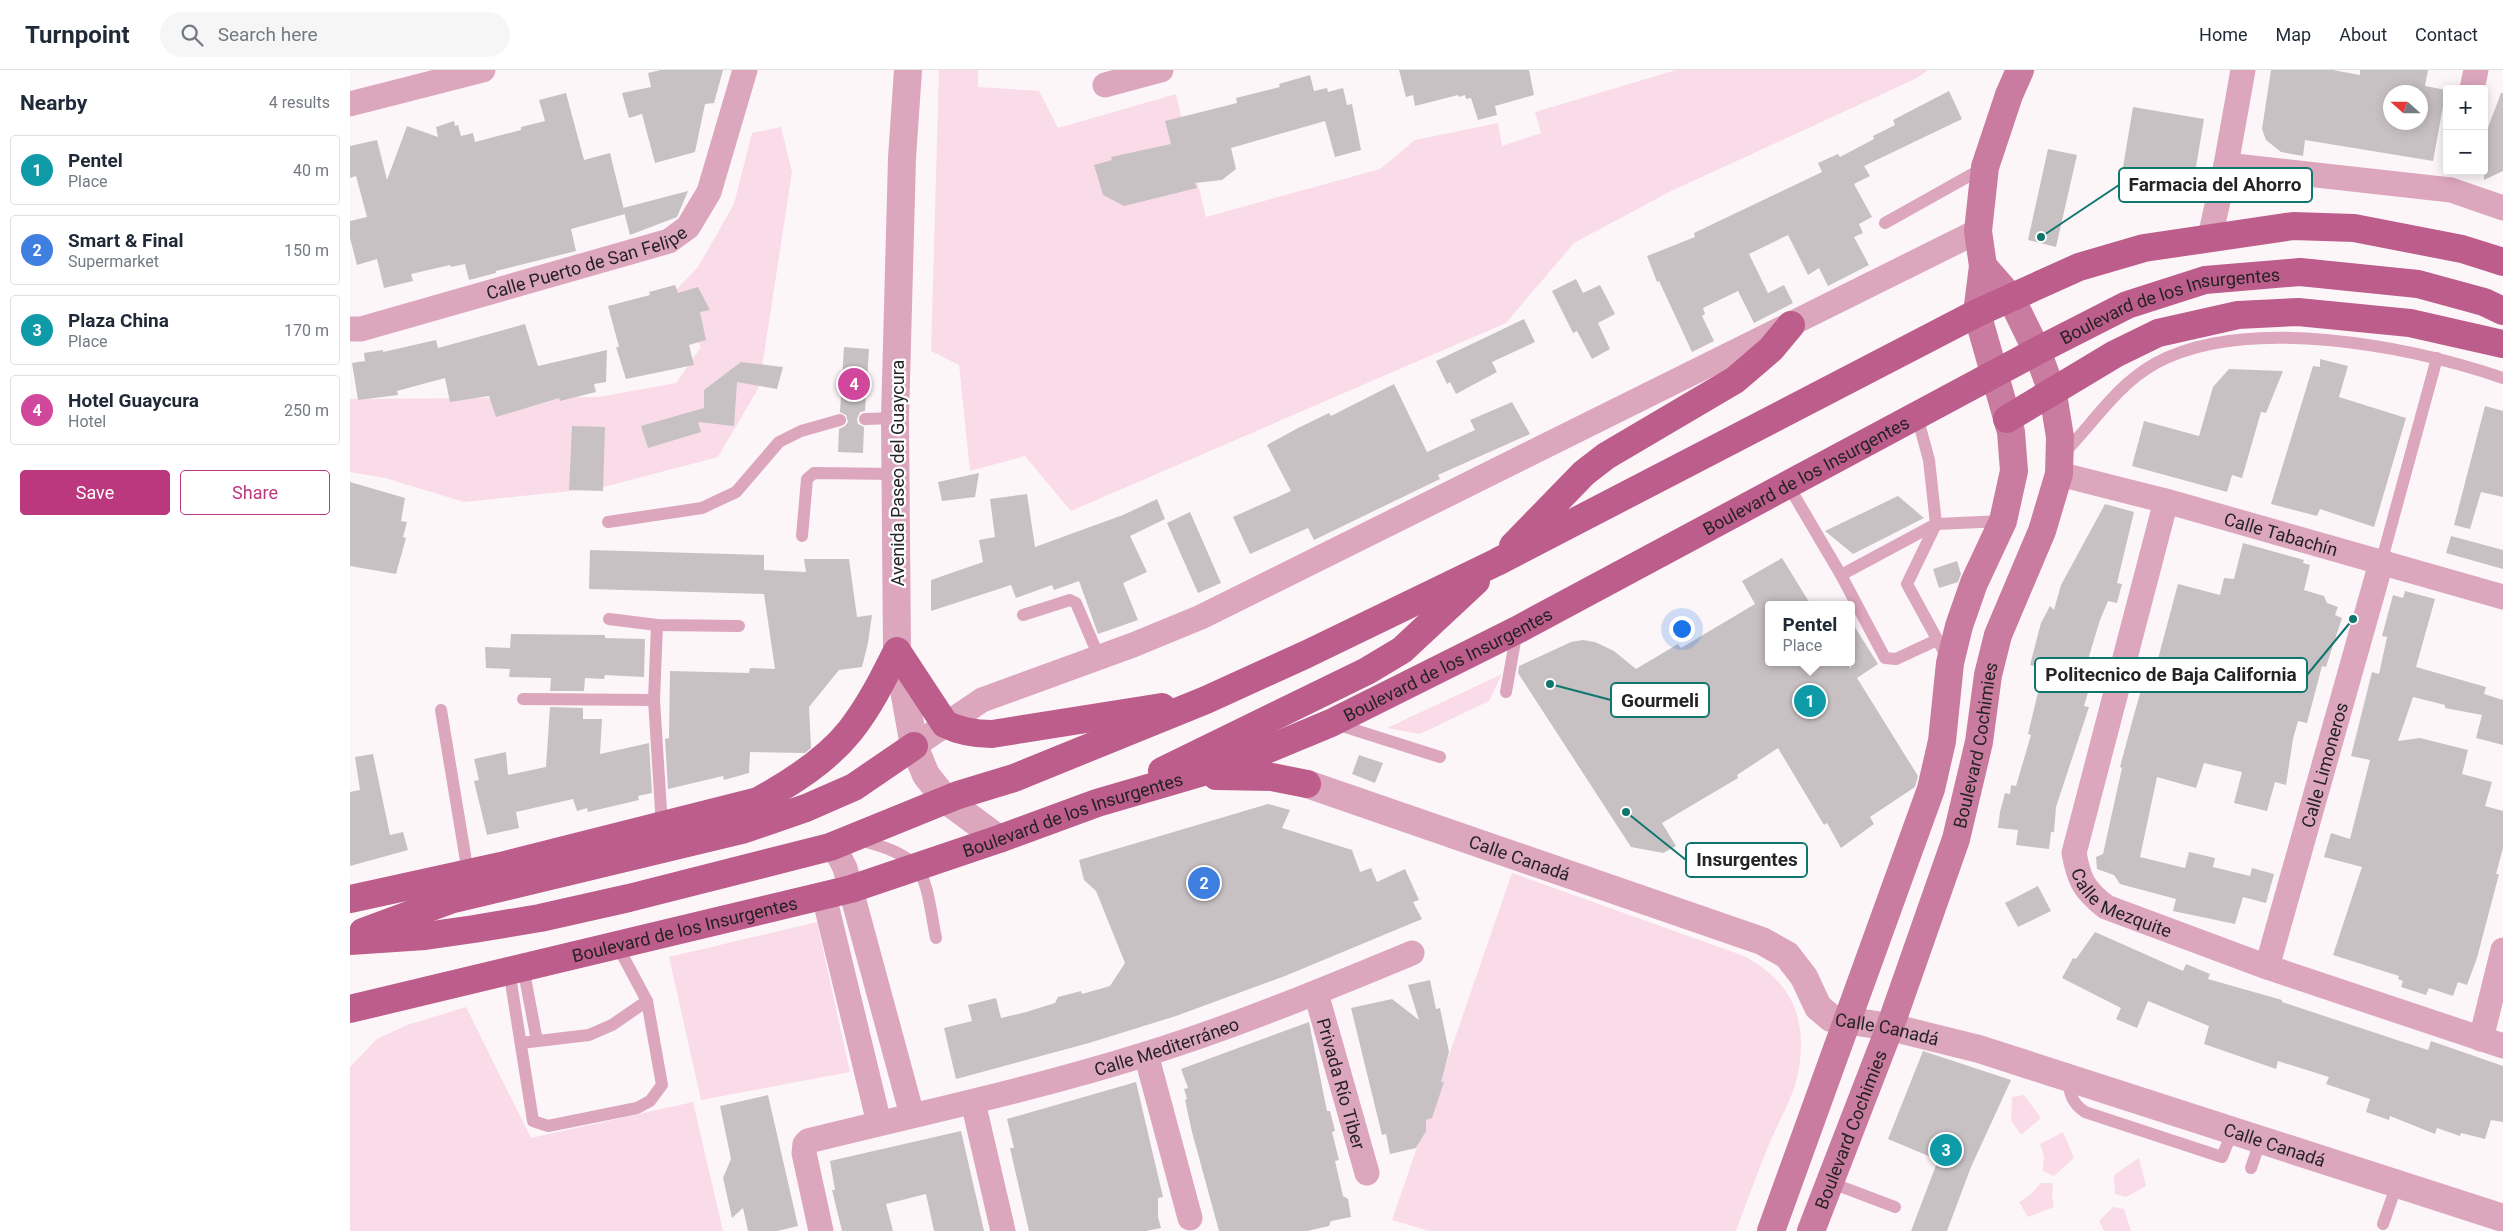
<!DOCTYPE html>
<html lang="en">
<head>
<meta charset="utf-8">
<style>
	:root { --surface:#fff; --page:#f6f6f7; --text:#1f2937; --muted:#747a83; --line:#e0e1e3; --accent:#bb387f }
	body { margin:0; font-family:Roboto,sans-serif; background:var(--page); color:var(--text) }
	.controls { position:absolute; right:15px; top:15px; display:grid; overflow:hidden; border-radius:5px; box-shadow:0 2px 12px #0003 }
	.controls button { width:45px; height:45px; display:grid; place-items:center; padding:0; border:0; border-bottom:1px solid var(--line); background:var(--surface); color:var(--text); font:25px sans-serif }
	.compass { position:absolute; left:2033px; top:15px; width:45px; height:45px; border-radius:50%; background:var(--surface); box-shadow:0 2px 12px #0003; rotate:291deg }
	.you { position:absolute; left:1331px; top:558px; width:18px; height:18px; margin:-12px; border:4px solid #fff; border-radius:50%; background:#1a73e8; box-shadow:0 0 0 8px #1a73e833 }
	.badge { display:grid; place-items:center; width:32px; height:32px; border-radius:50%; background:var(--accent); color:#fff; font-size:16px; font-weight:700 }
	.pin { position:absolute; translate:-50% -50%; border:2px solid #fff; box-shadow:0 1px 5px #0006 }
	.popup { position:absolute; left:1415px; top:531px; width:90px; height:65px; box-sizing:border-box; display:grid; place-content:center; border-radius:5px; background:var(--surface); filter:drop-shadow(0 1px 4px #0005); font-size:16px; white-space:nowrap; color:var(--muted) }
	.popup b { font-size:19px; color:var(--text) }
	.popup::after { content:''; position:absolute; left:50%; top:100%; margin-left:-10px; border:10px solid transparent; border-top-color:var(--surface) }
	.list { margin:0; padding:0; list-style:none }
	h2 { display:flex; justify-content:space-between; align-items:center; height:65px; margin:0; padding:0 20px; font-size:21px }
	h2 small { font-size:16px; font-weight:400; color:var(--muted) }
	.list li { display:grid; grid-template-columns:32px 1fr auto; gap:15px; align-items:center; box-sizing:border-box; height:70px; margin:0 10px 10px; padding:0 10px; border:1px solid var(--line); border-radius:5px }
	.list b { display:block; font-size:19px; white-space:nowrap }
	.list p { margin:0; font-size:16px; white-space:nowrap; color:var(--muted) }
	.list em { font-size:16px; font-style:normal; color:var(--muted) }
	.actions { display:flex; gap:10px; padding:15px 20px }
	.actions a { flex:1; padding:11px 0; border:1px solid var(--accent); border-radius:5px; text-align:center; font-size:18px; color:var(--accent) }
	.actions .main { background:var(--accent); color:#fff }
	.icon { flex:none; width:28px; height:28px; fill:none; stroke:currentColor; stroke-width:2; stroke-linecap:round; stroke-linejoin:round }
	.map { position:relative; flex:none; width:2153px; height:1161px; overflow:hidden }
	header { display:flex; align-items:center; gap:30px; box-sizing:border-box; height:70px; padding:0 25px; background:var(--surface); border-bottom:1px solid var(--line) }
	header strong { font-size:24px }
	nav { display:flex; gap:28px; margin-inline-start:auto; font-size:18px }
	.search { width:350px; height:45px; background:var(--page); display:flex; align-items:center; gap:12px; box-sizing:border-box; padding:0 18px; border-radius:28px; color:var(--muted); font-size:19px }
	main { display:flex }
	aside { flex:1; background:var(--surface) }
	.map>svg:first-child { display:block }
	.green { fill:#f9dce8 }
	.building { fill:#c8c1c4; fill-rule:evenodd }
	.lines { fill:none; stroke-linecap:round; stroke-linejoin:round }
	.service { stroke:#dca6bd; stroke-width:12 }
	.minor { stroke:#dca6bd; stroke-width:25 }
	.tertiary { stroke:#dca6bd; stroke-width:28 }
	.secondary { stroke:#ca7ca0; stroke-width:28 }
	.primary { stroke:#bc5d8b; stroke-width:28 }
	.labels { text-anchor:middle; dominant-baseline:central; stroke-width:4.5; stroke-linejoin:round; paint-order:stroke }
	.street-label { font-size:18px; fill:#262324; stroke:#fff }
	.leader { fill:none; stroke:#0f766e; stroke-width:2 }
	.callout-dot { fill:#0f766e; stroke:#fff; stroke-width:2 }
	.callout { fill:#fff; stroke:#0f766e; stroke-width:2 }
	.callout-label { font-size:19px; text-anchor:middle; font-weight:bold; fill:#262324 }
</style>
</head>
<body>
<header>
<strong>Turnpoint</strong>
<div class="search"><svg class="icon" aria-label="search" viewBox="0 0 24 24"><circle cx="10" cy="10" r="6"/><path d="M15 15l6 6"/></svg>Search here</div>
<nav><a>Home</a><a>Map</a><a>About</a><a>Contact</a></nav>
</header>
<main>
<aside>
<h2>Nearby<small>4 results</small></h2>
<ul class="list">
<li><span class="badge" style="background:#0f9aa8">1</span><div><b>Pentel</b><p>Place</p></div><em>40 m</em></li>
<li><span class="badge" style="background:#3f7fe0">2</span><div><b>Smart &amp; Final</b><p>Supermarket</p></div><em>150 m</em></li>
<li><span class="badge" style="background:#0f9aa8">3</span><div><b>Plaza China</b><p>Place</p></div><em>170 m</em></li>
<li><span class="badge" style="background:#d1479c">4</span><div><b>Hotel Guaycura</b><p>Hotel</p></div><em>250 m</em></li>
</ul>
<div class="actions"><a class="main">Save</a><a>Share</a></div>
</aside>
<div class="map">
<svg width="2153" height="1161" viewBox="0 0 2153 1161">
	<rect width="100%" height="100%" fill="#fdf6f9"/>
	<g class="green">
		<path d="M589 0H628V17L689 21 708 58 826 24 856 147 1030 99 1065 70 1148 53 1152 76 1191 63 1185 42 1326 0H1578L1567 8 1319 122 1224 173 1156 253 721 441 675 386 620 401 609 295 581 281Z"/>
		<path d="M431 57 442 102 409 317 368 387 250 418 114 432 35 408 0 402V329L249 327 326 313 351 277 323 223 348 197 384 134 402 63Z"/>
		<path d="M1152 604 1139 631 1070 664 1037 658Z"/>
		<path d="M1162 803 1394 886C1443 912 1458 950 1448 1004 1444 1025 1429 1051 1420 1072 1408 1101 1397 1131 1386 1161H1079L1042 1150Z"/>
		<path d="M467 852 500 1002 351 1030 319 887Z"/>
		<path d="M116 937 181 1068 343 1032 373 1161H0V997L27 969 57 955Z"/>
		<path d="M1674 1025 1691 1048 1671 1065 1661 1050 1662 1027Z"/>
		<path d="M1713 1062 1724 1088 1704 1106 1693 1101 1694 1086 1690 1074Z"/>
		<path d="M1789 1088 1796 1116 1776 1127 1765 1124 1764 1105Z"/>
		<path d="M1691 1113H1703L1702 1127 1704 1137 1678 1147 1669 1132 1680 1125Z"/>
		<path d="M1763 1137 1774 1139 1781 1161H1754L1749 1151Z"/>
	</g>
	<g class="building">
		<path d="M311 0H373L364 33 355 34 345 82 305 93 292 44 279 48 272 23 301 17 298 3Z"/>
		<path d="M1049 0H1179L1184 25 1145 36 1147 45 1128 50 1121 28 1116 29 1115 25 1109 27 1108 25 1065 36 1063 25 1056 27Z"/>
		<path d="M1921 0H1983L2010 5V0H2078L2075 16 2096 20 2083 91 1955 70 1953 86 1931 82 1916 70 1912 59ZM2040 22H2070V52H2040Z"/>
		<path d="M960 5 964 21 977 18 978 22 993 18 997 35 1002 34 1011 80 985 87 975 51 881 78 886 99 872 110 845 113 847 118 774 136 753 125 744 95 762 90 761 87 821 74 815 51 887 33 886 28 930 17 929 14Z"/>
		<path d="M1599 21 1612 49 1514 96 1520 106 1504 114 1522 147 1509 154 1513 163 1504 167 1519 195 1478 216 1469 198 1458 205 1438 165 1399 184 1418 223 1434 215 1443 233 1404 253 1388 221 1353 238 1355 244 1352 246 1364 271 1342 282 1309 211 1307 212 1297 186 1345 167 1344 163 1472 102 1468 93 1488 84 1490 87 1524 69 1523 66 1545 55 1543 50Z"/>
		<path d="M216 23 234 90 260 83 275 144 221 159 226 181 146 201V203L119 210 115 194 101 197 100 195 61 204 63 211 34 218 27 189 7 195 0 168V151L17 147 6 106 0 108V76L27 70 37 110 57 56 88 67 86 57 104 51 105 56 108 55 111 66 123 63 125 72 171 60V57L195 51 189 30Z"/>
		<path d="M2151 23H2153V101L2134 110V68Z"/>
		<path d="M1783 37 1854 49 1842 121 1799 114 1798 120 1777 115 1778 110 1772 103Z"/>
		<path d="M1698 79 1727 85 1706 177 1678 170Z"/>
		<path d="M338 121 327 147 280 165 273 138Z"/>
		<path d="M1226 209 1233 223 1250 215 1265 244 1248 253 1260 279 1242 289 1227 261 1223 263 1202 221Z"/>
		<path d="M325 215 328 223 348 217 360 240 350 242 356 270 339 275 344 295 276 309 266 277H269L258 236 300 225 299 222Z"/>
		<path d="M1174 249 1185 272 1142 292 1147 302 1106 324 1100 312 1097 314 1086 291Z"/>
		<path d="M175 254 188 296 257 280 256 312 244 314 246 322 210 331 209 328 146 347 139 326 100 332 95 308 47 321 48 325 8 330 2 293 15 291 14 283 33 280V282L86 270 88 278Z"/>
		<path d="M494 277 519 279 515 341 510 342 507 349 508 354 514 357 513 383 488 382 489 359 495 356 498 352 496 345 490 342Z"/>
		<path d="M1970 289 1998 296 1989 327 2056 348 2024 457 1970 439 1967 446 1921 434 1963 296 1970 297Z"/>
		<path d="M391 292 433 297 427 319 387 312 384 356 348 352 351 362 298 378 291 356 354 338V320Z"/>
		<path d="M1879 299 1933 301 1916 343 1911 342 1892 408 1882 405 1877 422 1782 396 1794 351 1849 366 1863 317Z"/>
		<path d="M1044 314 1077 382 1125 360 1120 350 1162 332 1180 364 1088 405 1090 409 964 470 958 458 900 484 883 447 941 421 917 375 948 358 979 343 981 346Z"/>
		<path d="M2135 336 2153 341V427L2131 422 2120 459 2104 455Z"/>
		<path d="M222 356 255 357 253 421 219 420Z"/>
		<path d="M629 403 625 427 592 431 588 412Z"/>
		<path d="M0 412 55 428 51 451 57 452 53 467 56 468 46 504 0 496Z"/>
		<path d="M677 424 685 477 773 445 807 429 815 449 780 466 797 502 773 513 788 550 748 564 729 511 704 520 702 515 666 528 661 515 581 541V510L633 492 629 470 645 467 640 429Z"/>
		<path d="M1548 426 1574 448 1503 484 1475 461Z"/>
		<path d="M1755 434 1784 442 1767 513 1772 514 1767 533 1758 531 1750 550 1733 606 1742 609 1734 636 1739 637 1706 737 1704 762H1701L1699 779 1666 775 1668 760 1648 758 1650 742 1655 723 1660 724 1661 715 1666 716 1681 665 1678 664 1690 614 1686 613 1689 597 1680 595 1691 553 1700 536 1704 540 1711 515Z"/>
		<path d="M840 442 871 513 848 523 817 453Z"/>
		<path d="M2101 466 2153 480V499L2096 483Z"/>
		<path d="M1893 473 1954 490 1953 493 1960 495 1954 520 1974 526 1977 533 1988 537 1985 545 1992 548 1976 597 1972 596 1957 653 1948 651 1943 669 1936 715 1925 712 1917 741 1884 733 1892 702 1854 693 1846 718 1807 707 1790 787 1835 798 1839 782 1865 788 1863 797 1900 806 1902 798 1924 804 1916 833 1893 827 1885 854 1823 841 1826 829 1770 814 1764 805 1747 799 1746 787 1753 784 1772 698 1770 697 1782 652 1793 613 1801 615 1828 514 1870 525 1874 508 1884 509Z"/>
		<path d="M240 480 414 485V500L456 502 454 489H499L507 547 522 545 518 573 512 597 489 600 459 637 461 678 455 683 400 682 399 703 374 710 373 706 318 719 315 669 319 668 320 601 399 603 400 598 425 599 414 524 239 519Z"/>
		<path d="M1432 488 1461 535H1419V592H1497L1501 599V551L1528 594 1507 608 1568 706 1565 717 1520 747 1524 754 1491 778 1477 753 1474 755 1428 678 1387 705 1388 708 1312 753 1326 776 1313 783 1281 777 1168 603 1169 596 1221 572 1233 570 1245 572 1264 581 1286 599 1328 574 1331 578 1405 534 1392 511Z"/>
		<path d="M1607 491 1611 504 1608 512 1589 518 1583 499Z"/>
		<path d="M2055 521 2085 529 2066 597 2136 617 2134 624 2153 630V675L2126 668 2132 645 2095 638V635L2063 627 2048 671 2070 668 2118 680 2112 704 2142 712 2135 736 2153 741V778L2146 804H2149L2127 888 2117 915 2108 912 2103 926 2079 918 2076 925 2051 917 2053 911 2048 909 2049 906 1983 885 2012 797 1974 787 1981 763 2000 769 2020 690 2001 686 2022 602 2029 604 2037 567 2032 566 2043 525 2053 528Z"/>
		<path d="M161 564 255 565V568L295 569 294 607 255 605 254 609 235 608 234 621H200L201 608 159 607 160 599 136 598 135 577 160 578Z"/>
		<path d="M200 637 233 638V649H252L250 684 299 673 302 723 288 726 289 730 238 742 237 738 227 741 223 729 166 742 169 758 137 765 124 711 129 710 124 689 156 682 158 705 196 697Z"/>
		<path d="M23 684 40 765 53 762 58 780 0 796V722L10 720 5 687Z"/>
		<path d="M1009 685 1033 693 1025 713 1002 704Z"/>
		<path d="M918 734 940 740 932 758 1002 780 1010 802 1021 798 1027 812 1055 799 1069 830 1063 832 1072 849 935 906 826 946 739 973 606 1009 594 958 622 951 618 935 646 928 651 948 676 942 705 933 708 927 731 921 732 924 760 916 775 893 746 821 734 810 729 790Z"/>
		<path d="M1688 816 1701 841 1668 857 1655 833Z"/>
		<path d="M1745 862 1833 901 1836 894 1860 904 1858 909 1932 930V932L2047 970 2078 980 2081 971 2153 996V1052L2141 1050 2135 1069 2111 1063 2110 1066 2087 1058 2085 1064 2040 1046 2039 1050 2016 1042 2020 1029 1976 1014 1979 1007 1928 991 1926 999 1854 974 1859 956 1798 931 1787 958 1766 949 1771 938 1712 908 1723 888 1726 889Z"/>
		<path d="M1080 910 1086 939 1090 938 1099 982 1091 1012H1094L1082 1048 1076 1050V1061L1066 1078 1040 1084 1036 1064 1032 1065 1001 938 1042 929 1069 950 1058 915Z"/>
		<path d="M959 952 977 1041H980L985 1061 982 1062 989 1090 985 1091 993 1126 998 1129 1001 1147 981 1151 979 1156 957 1161H869L842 1062 835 1030 837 1029 834 1019 838 1018 831 999Z"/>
		<path d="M1573 981 1661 1010 1621 1097 1597 1161H1561L1588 1090 1538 1069Z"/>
		<path d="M786 1012 813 1127 808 1128V1147L811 1158 796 1161H679L660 1078H664L657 1049Z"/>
		<path d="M418 1025 448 1156 427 1161H398L393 1138 382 1148 373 1108 381 1089 370 1036Z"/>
		<path d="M611 1061 634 1161H584L576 1124 536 1134 543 1161H492L482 1120H485L480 1091Z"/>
	</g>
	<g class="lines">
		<g class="service">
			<path d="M1535 153 1635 97"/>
			<path d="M1567 346 1579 390 1586 454 1557 514 1599 591"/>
			<path d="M515 349 545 348"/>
			<path d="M1712 385C1743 354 1766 315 1806 293 1897 244 2059 276 2153 308"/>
			<path d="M1438 415 1491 505 1586 454 1653 451"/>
			<path d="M258 452 352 438 386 422 429 372 451 361 490 350"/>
			<path d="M452 466 457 409 464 403 546 404"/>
			<path d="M2031 493 2087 288"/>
			<path d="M1491 505 1535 588 1546 589 1587 570"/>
			<path d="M673 545 720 530 726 533 749 587"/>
			<path d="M259 549 307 555 389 556"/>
			<path d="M307 555 304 630 312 756"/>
			<path d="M1156 622 1167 560"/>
			<path d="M173 629 304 630"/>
			<path d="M91 640 118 803"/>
			<path d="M986 654 1090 687"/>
			<path d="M509 770C527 775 552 781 566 796 578 809 582 850 586 868"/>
			<path d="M173 897 187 971"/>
			<path d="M159 900 183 1051 198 1056 287 1038 300 1031 312 1015 297 931"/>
			<path d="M171 973 239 965 262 955 297 931 267 875"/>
			<path d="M1720 1007C1717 1022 1723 1034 1735 1042L1872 1087 1883 1060"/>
			<path d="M1901 1098 1911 1069"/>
			<path d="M1479 1112 1545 1137"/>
			<path d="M2033 1154 2047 1114"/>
		</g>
		<g class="minor">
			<path d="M755 15 811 0"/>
			<path d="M2122 19 2126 0"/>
			<path d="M0 34 133 0"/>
			<path d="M1876 95 2101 120 2153 138"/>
			<path d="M1860 167 1876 95 1893 0"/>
			<path id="s1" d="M0 259H11L319 171 338 157 359 122 395 0"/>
			<path id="s2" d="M1709 404 1816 431 2153 527"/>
			<path id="s3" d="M1816 431 1724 783C1729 810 1734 820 1756 837L1917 897 2153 976"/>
			<path d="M564 676 632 630 783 575 851 547 1628 161"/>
			<path d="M480 777 489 786 495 798 562 1045"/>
			<path d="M474 826 529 1053"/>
			<path id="s4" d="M1917 897 2031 493"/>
			<path id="s5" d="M966 923 1017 1103"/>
			<path d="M2131 969 2153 880"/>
			<path d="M796 984 840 1148"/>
			<path d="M623 1032 653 1161"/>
			<path id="s6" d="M471 1161 454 1083 455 1074 458 1071C571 1043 685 1019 796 984 886 956 975 919 1062 883"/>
		</g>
		<g class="tertiary">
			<path d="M558 0 552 88 545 348 547 581 564 676 576 705 596 730 649 769"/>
			<path id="s7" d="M957 714 1412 871 1437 885 1454 907 1468 937 1481 948 1540 957 1629 979 2153 1148"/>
		</g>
		<g class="secondary">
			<path d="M1421 1161 1581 719 1592 671 1600 593 1609 556 1624 513 1653 451 1664 401 1661 362 1627 243 1633 196 1628 161 1635 97 1659 25 1670 0"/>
			<path id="s8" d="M1461 1161 1540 957 1606 769 1629 672 1638 605 1648 565 1692 461 1709 404 1710 367 1703 324 1687 281 1661 228 1633 196"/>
		</g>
		<g class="primary">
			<path d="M1657 349 1765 284 1808 263 1888 245 1948 242 2060 253 2153 274"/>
			<path d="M1163 476 1234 403 1256 386 1385 310 1421 279 1441 255"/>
			<path d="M812 701 1017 601 1052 580 1126 511"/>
			<path d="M866 706 922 707 957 714"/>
			<path d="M0 829 151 796 408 731C441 713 476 691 500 661 519 637 533 609 547 581L595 654C611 662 625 664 642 664L812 637"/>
			<path d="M13 862 100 830 392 760 456 738 504 717 564 676"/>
			<path d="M0 871 75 866 124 859 190 848 279 828 480 777 608 725 664 708 856 630 957 584 1147 492 1627 243 1729 197 1794 178 1943 156 2004 158 2112 179 2153 192"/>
			<path id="s9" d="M0 939 501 819 649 769 747 733 887 692 981 653 1167 560 1687 281 1777 235 1855 210 1950 202 2068 214 2134 232 2153 241"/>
		</g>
	</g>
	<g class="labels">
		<g class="street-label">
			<text stroke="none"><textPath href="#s1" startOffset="246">Calle Puerto de San Felipe</textPath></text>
			<text stroke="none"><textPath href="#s9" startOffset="1964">Boulevard de los Insurgentes</textPath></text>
			<text transform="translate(547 403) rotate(-90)">Avenida Paseo del Guaycura</text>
			<text stroke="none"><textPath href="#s9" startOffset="1559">Boulevard de los Insurgentes</textPath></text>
			<text stroke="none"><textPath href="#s2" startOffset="230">Calle Tabachín</textPath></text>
			<text stroke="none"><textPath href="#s9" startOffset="1154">Boulevard de los Insurgentes</textPath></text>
			<text stroke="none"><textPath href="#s8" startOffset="514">Boulevard Cochimies</textPath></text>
			<text stroke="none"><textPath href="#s4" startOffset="210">Calle Limoneros</textPath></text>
			<text stroke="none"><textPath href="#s9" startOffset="749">Boulevard de los Insurgentes</textPath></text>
			<text stroke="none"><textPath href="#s7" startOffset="225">Calle Canadá</textPath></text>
			<text stroke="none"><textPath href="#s3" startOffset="439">Calle Mezquite</textPath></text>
			<text stroke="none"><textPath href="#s9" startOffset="344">Boulevard de los Insurgentes</textPath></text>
			<text stroke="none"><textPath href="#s7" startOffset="645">Calle Canadá</textPath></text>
			<text stroke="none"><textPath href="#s6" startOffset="464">Calle Mediterráneo</textPath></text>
			<text stroke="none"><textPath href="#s5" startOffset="94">Privada Río Tiber</textPath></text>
			<text stroke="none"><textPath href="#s8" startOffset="109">Boulevard Cochimies</textPath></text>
			<text stroke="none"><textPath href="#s7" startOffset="1050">Calle Canadá</textPath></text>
		</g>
	</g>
	<path class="leader" d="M1691 167L1769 115M2003 549L1957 605M1200 614L1261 630M1276 742L1336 790"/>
	<g class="callout-dot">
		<circle cx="1691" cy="167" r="5"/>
		<circle cx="2003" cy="549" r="5"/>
		<circle cx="1200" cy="614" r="5"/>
		<circle cx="1276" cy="742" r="5"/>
	</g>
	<g class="callout">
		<rect x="1769" y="98" width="193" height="34" rx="5"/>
		<rect x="1685" y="588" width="272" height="34" rx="5"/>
		<rect x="1261" y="613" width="98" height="34" rx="5"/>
		<rect x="1336" y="773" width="121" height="34" rx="5"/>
	</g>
	<g class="callout-label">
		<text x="1865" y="121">Farmacia del Ahorro</text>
		<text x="1821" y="611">Politecnico de Baja California</text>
		<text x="1310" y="637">Gourmeli</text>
		<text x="1397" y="796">Insurgentes</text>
	</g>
</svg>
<div class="controls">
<button>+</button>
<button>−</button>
</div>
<svg class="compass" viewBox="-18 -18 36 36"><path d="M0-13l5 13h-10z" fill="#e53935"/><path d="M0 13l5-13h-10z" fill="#747a83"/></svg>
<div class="you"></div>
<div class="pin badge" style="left:1460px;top:631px;background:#0f9aa8">1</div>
<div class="popup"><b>Pentel</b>Place</div>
<div class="pin badge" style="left:854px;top:813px;background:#3f7fe0">2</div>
<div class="pin badge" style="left:1596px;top:1080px;background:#0f9aa8">3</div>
<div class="pin badge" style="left:504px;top:314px;background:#d1479c">4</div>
</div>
</main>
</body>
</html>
